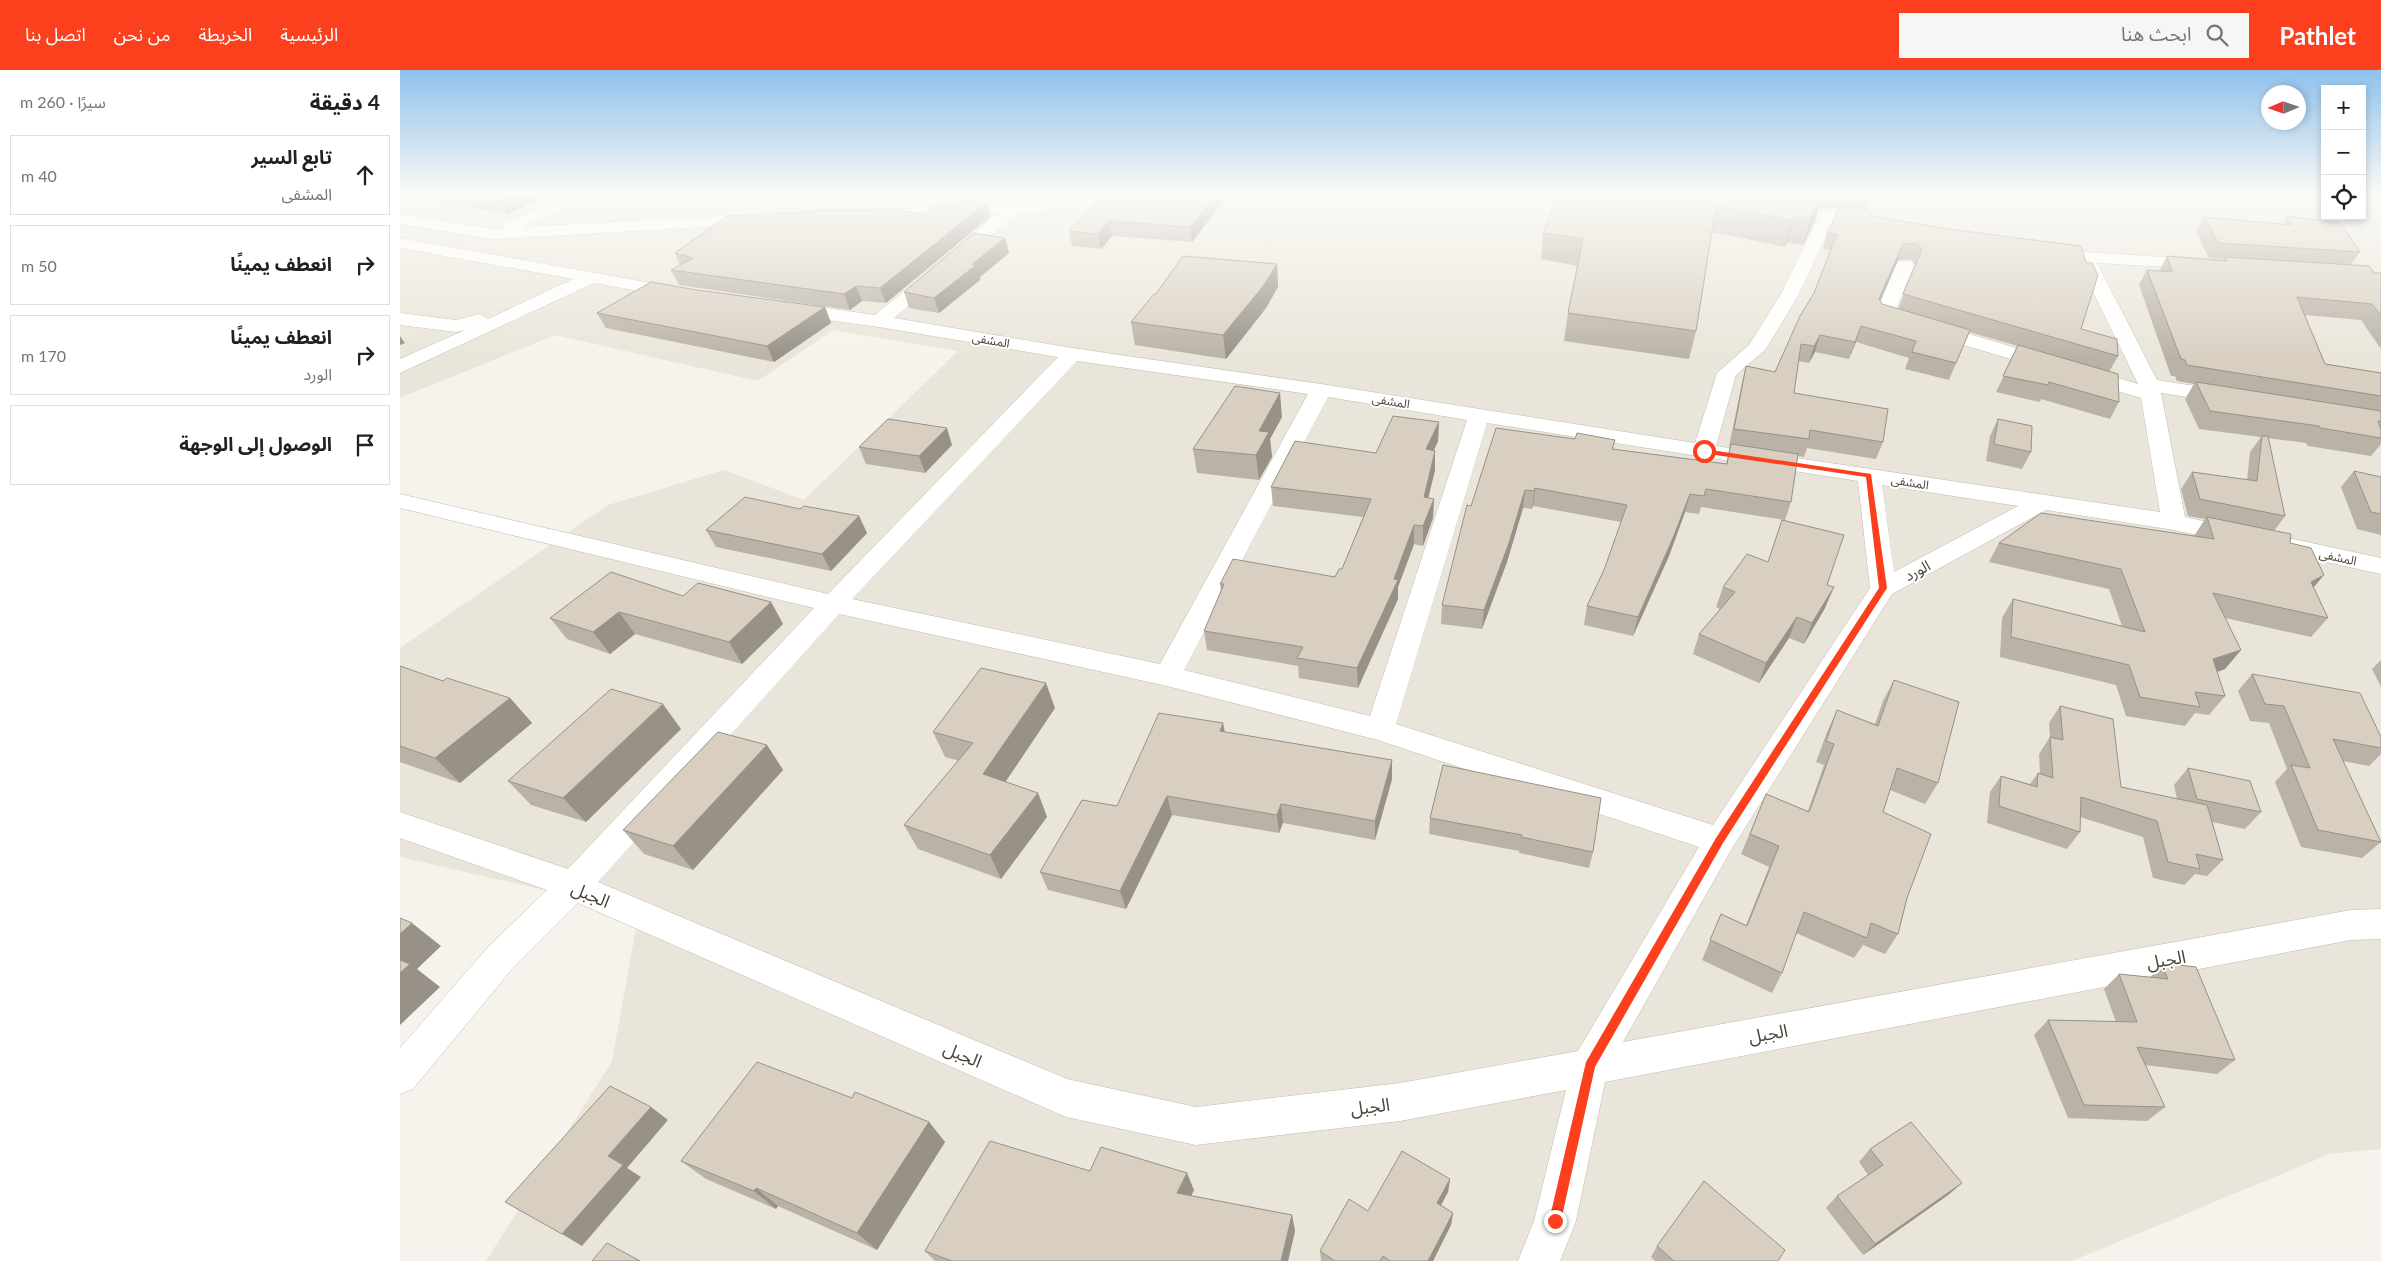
<!DOCTYPE html>
<html lang="ar">
<head>
<meta charset="utf-8">
<style>
	:root { --surface:#fff; --page:#f6f6f6; --text:#202124; --muted:#757577; --line:#e0e0e0; --accent:#fc3f1d }
	body { margin:0; font-family:Lato,"Noto Sans Arabic",sans-serif; background:var(--page); color:var(--text); direction:rtl }
	.controls { position:absolute; right:15px; top:15px; display:grid; overflow:hidden; border-radius:0px; box-shadow:0 2px 8px #0003 }
	.controls button { width:45px; height:45px; display:grid; place-items:center; padding:0; border:0; border-bottom:1px solid var(--line); background:var(--surface); color:var(--text); font:25px sans-serif }
	.compass { position:absolute; left:1861px; top:15px; width:45px; height:45px; border-radius:50%; background:var(--surface); box-shadow:0 2px 8px #0003; rotate:268deg }
	.stop { position:absolute; width:15px; height:15px; margin:-11px; border:4px solid #fc3f1d; border-radius:50%; background:#fff }
	.stop.end { background:#fc3f1d; border-color:#fff; box-shadow:0 1px 5px #0008 }
	.list { margin:0; padding:0; list-style:none }
	h2 { display:flex; justify-content:space-between; align-items:center; height:65px; margin:0; padding:0 20px; font-size:21px }
	h2 small { font-size:16px; font-weight:400; color:var(--muted) }
	.list li { display:grid; grid-template-columns:32px 1fr auto; gap:15px; align-items:center; box-sizing:border-box; height:80px; margin:0 10px 10px; padding:0 10px; border:1px solid var(--line); border-radius:0px }
	.list b { display:block; font-size:19px; white-space:nowrap }
	.list p { margin:0; font-size:16px; white-space:nowrap; color:var(--muted) }
	.list em { font-size:16px; font-style:normal; color:var(--muted) }
	.icon { flex:none; width:28px; height:28px; fill:none; stroke:currentColor; stroke-width:2; stroke-linecap:round; stroke-linejoin:round }
	.map { position:relative; flex:none; width:1981px; height:1191px; overflow:hidden; direction:ltr }
	header { display:flex; align-items:center; gap:30px; box-sizing:border-box; height:70px; padding:0 25px; background:var(--accent); color:#fff }
	header strong { font-size:24px }
	nav { display:flex; gap:28px; margin-inline-start:auto; font-size:18px }
	.search { width:350px; height:45px; background:var(--page); display:flex; align-items:center; gap:12px; box-sizing:border-box; padding:0 18px; border-radius:0px; color:var(--muted); font-size:19px }
	main { display:flex }
	aside { flex:1; background:var(--surface) }
	.map>svg:first-child { display:block }
	.residential { fill:#eae5da }
	.lines { fill:none; stroke-linecap:round; stroke-linejoin:round }
	.minor-casing { stroke:#c2bbae; stroke-width:1 }
	.minor { fill:#fff; fill-rule:evenodd }
	.wall { fill:#bab2a6; fill-rule:evenodd }
	.shaded-wall { fill:#979187 }
	.building { fill:#d8cfc1; stroke:#979187 }
	.route { fill:#fc3f1d }
	.labels { text-anchor:middle; dominant-baseline:central; stroke-width:4; stroke-linejoin:round; paint-order:stroke }
	.far-street-label { font-size:12px; fill:#4b4439; stroke:#fff }
	.street-label { font-size:15px; fill:#4b4439; stroke:#fff }
	.near-street-label { font-size:18px; fill:#4b4439; stroke:#fff }
</style>
</head>
<body>
<header>
<strong>Pathlet</strong>
<div class="search"><svg class="icon" aria-label="search" viewBox="0 0 24 24"><circle cx="10" cy="10" r="6"/><path d="M15 15l6 6"/></svg>ابحث هنا</div>
<nav><a>الرئيسية</a><a>الخريطة</a><a>من نحن</a><a>اتصل بنا</a></nav>
</header>
<main>
<div class="map">
<svg width="1981" height="1191" viewBox="0 0 1981 1191">
	<rect width="100%" height="100%" fill="#f6f3ec"/>
	<path class="residential" d="M0 123H1925V146H1962V123H1981V1079L1930 1084 1672 1191H86L212 991 239 842 0 787V578L208 435 324 400 404 430 558 281 433 260 358 311 155 265 0 328Z"/>
	<g class="lines">
		<g class="minor-casing">
			<g id="minor">
				<path d="M176 123H197L195 126 123 157 357 144 363 145 365 149 363 153 357 154 94 169 0 154V144L94 159 105 158 104 156 106 152Z"/>
				<path d="M783 123H874L872 126 866 128 785 132 779 130 777 127Z"/>
				<path d="M732 126 738 128 740 131 738 134 619 142 494 248 672 278 921 314 1295 373 1317 303 1349 275 1381 224 1418 148 1373 141 1371 138 1373 135 1379 133 1473 146 1479 147 1481 151 1479 155 1473 156 1434 150 1399 224 1366 279 1336 305 1316 376 1760 442 1741 328 1477 249 1475 245 1496 195 1499 191H1511L1514 195 1495 242 1738 314 1678 191 1642 184 1639 180 1642 176 1648 175 1685 182 1808 190 1811 194 1808 198 1802 199 1697 193 1757 310 1827 321 1834 323 1837 327 1834 331 1827 333 1761 323 1785 447 1844 460 1847 465 1844 470 1835 473 1774 460 1646 440 1492 524 1331 780 1223 972 1951 840 1981 839V869L1951 870 1205 1012 1176 1151 1160 1191H1118L1134 1151 1166 1020 1000 1051 796 1075 666 1047 178 833 112 899 13 1019 0 1024V978L88 877 147 820 0 768V742L168 799 414 538 0 438V424L428 524 658 287 479 257 391 245 384 243 382 239 384 235 391 233 475 245 598 143 475 149 469 147 467 144 469 141ZM677 291 908 324 760 594 452 529ZM928 327 1067 350 970 646 784 600ZM1087 353 1458 411 1470 518 1313 755 996 654ZM1482 415 1618 436 1494 502ZM439 544 767 616 978 670 1299 777 1178 981 1000 1013 796 1037 667 1009 198 812Z"/>
				<path d="M0 168 279 218 285 219 288 223 285 227 279 228 194 213 0 303V289L65 260 56 262 0 255V243L56 250 80 244 88 249 173 209 0 178Z"/>
				<path d="M1875 465 1981 488V504L1866 479 1863 473 1866 467Z"/>
			</g>
		</g>
		<use href="#minor" class="minor"/>
	</g>
	<g class="wall">
		<path d="M0 123H152L108 144 22 130 17 133 0 130Z"/>
		<path d="M718 123H822L823 132 792 172 712 166 701 179 672 176 669 161 718 124Z"/>
		<path d="M1160 123H1474L1468 141 1472 146 1681 259 1718 286 1709 302 1719 332 1710 349 1641 329 1640 332 1596 322 1618 276 1569 262 1549 310 1505 299 1509 288 1456 272 1449 289 1415 282 1409 293 1398 291 1394 323 1483 372 1476 389 1407 378 1404 387 1398 386 1391 432 1385 450 1301 437 1299 444 1285 442 1269 486 1233 566 1184 555 1187 536 1204 500 1221 452 1133 436 1132 439 1123 438 1107 492 1082 559 1041 554 1042 535 1071 436 1175 369 1215 370 1213 379 1326 394 1330 376H1329L1342 313 1346 296 1375 302 1414 223 1431 180 1423 179 1427 163 1438 139 1419 137 1415 150 1403 175 1387 173 1385 177 1312 162 1296 261 1289 289 1164 271 1168 243 1178 196 1141 189 1143 163ZM1511 189 1515 195 1498 239 1482 234 1480 231 1498 190Z"/>
		<path d="M524 144 591 146 486 233 462 231 450 240 279 215 271 200 280 195 275 183Z"/>
		<path d="M1887 146 1960 182 1951 194 1974 203H1981V279L1961 250 1905 245 1925 294 1981 303V374L1971 386 1908 376 1906 373 1868 368 1885 446 1874 461 1890 473 1914 518 1928 548 1911 567 1825 548 1841 580 1825 599 1817 602 1825 626 1809 645 1795 643 1785 656 1726 646 1716 615 1600 587 1602 548 1613 529 1722 556 1709 519 1589 492 1599 473 1794 466 1805 449 1788 446 1781 419 1792 402 1847 410 1850 382 1861 367 1799 359 1785 329 1794 314 1777 311 1775 306H1771L1739 215 1747 200 1759 201 1767 186 1823 190 1824 189 1809 188 1796 162 1804 147 1883 154Z"/>
		<path d="M609 183 580 207V210L539 243 509 238 504 222Z"/>
		<path d="M877 194 878 217 866 238 826 289 735 275 731 252 756 224Z"/>
		<path d="M297 220 425 237 431 253 374 292 206 258 197 243Z"/>
		<path d="M882 347 870 369 872 387 859 410 797 403 793 379Z"/>
		<path d="M1598 349 1631 382 1622 399 1586 391 1590 366Z"/>
		<path d="M1039 352 1038 371 1034 381 1035 400 1028 428 1034 429 1033 448 1023 476 1014 474 998 517V529L958 618 899 608 898 596 807 580 804 561 821 521 820 514 935 507 942 499 963 447 873 436 871 417 976 383Z"/>
		<path d="M552 375 525 403 466 394 459 377Z"/>
		<path d="M1954 401 1981 407V465L1957 459 1941 417Z"/>
		<path d="M400 439 459 446 467 463 431 501 316 477 306 460Z"/>
		<path d="M1427 515 1425 538 1404 574 1389 568 1359 613 1293 584 1299 564 1320 539 1316 537 1323 517Z"/>
		<path d="M283 526 371 532 383 554 342 594 235 564 210 584 167 569 150 548Z"/>
		<path d="M1981 590V617L1972 599Z"/>
		<path d="M0 596 43 611 110 628 132 653 60 713 0 692Z"/>
		<path d="M1852 604 1981 667V684L1969 696 1943 691 1981 772 1962 788 1901 777 1875 712 1887 699 1869 653 1850 651 1838 621Z"/>
		<path d="M1494 610 1538 713 1525 734 1490 720 1483 742 1507 828 1498 864 1485 884 1463 875 1454 888 1396 863 1382 903 1372 923 1302 890 1321 844 1346 855 1369 797 1341 784 1366 724 1408 741 1424 695 1416 692 1427 662 1437 640 1475 654 1483 631Z"/>
		<path d="M1660 636 1721 717 1777 729 1774 715 1788 698 1861 742 1845 759 1812 752 1823 790 1807 806 1795 804 1784 815 1753 808 1743 767 1680 747V762L1667 779 1587 753 1590 722 1601 706 1630 714 1638 703 1640 704 1639 684 1650 667 1649 653Z"/>
		<path d="M655 638 605 712 638 723 647 747 601 809 518 779 504 755 559 691 545 687 533 662Z"/>
		<path d="M281 659 186 752 131 735 108 711Z"/>
		<path d="M825 662 992 690V709L975 770 883 753 879 763 772 745 726 839 648 820 640 802 717 736Z"/>
		<path d="M367 675 383 700 293 800 244 784 223 760Z"/>
		<path d="M1043 695 1193 782 1189 798 1119 783V781L1029 764 1030 748Z"/>
		<path d="M1762 896 1835 990 1817 1004 1745 995 1765 1037 1747 1051 1668 1048 1634 965 1648 950 1716 952 1704 919 1719 904 1750 907Z"/>
		<path d="M452 1028 529 1052 545 1072 477 1180 378 1136 376 1139 306 1109 281 1091Z"/>
		<path d="M1470 1079 1562 1113 1548 1125 1463 1185 1426 1138 1437 1126 1468 1105 1459 1092Z"/>
		<path d="M690 1101 794 1120 791 1126 892 1145 895 1161 888 1191H535L525 1181Z"/>
		<path d="M1050 1109 1048 1122 1041 1135 1053 1143 1051 1155 1033 1191H921L920 1181 968 1141Z"/>
		<path d="M1257 1176 1378 1191H1255L1251 1187Z"/>
	</g>
	<g class="shaded-wall">
		<path d="M10 123H17L22 130 17 133Z"/>
		<path d="M117 123H152L108 144 100 131Z"/>
		<path d="M818 123H822L823 132 792 172 790 157Z"/>
		<path d="M1423 124 1415 150 1403 175 1410 149Z"/>
		<path d="M587 132 591 146 486 233 480 218Z"/>
		<path d="M1395 146 1387 173 1385 177 1392 150Z"/>
		<path d="M709 151 712 166 701 179 698 164Z"/>
		<path d="M605 168 609 183 580 207V210L539 243 534 228 572 194Z"/>
		<path d="M1503 174 1498 190 1473 246 1479 229Z"/>
		<path d="M877 194 878 217 866 238 826 289 823 265Z"/>
		<path d="M456 216 462 231 450 240 444 224Z"/>
		<path d="M425 237 431 253 374 292 367 276Z"/>
		<path d="M1461 256 1456 272 1449 289 1455 272Z"/>
		<path d="M1420 265 1415 282 1409 293 1414 276Z"/>
		<path d="M0 266 5 273 0 275Z"/>
		<path d="M880 323 882 347 870 369 872 387 859 410 856 385 859 361Z"/>
		<path d="M1039 352 1038 371 1025 399 1026 379Z"/>
		<path d="M547 358 552 375 525 403 519 386Z"/>
		<path d="M1035 381V400L1024 446V427Z"/>
		<path d="M1135 418 1133 436 1132 439 1134 421Z"/>
		<path d="M1125 420 1123 438 1107 492 1082 559 1084 540Z"/>
		<path d="M1290 424 1285 442 1269 486 1233 566 1238 547Z"/>
		<path d="M1034 429 1033 448 1023 476V456Z"/>
		<path d="M459 446 467 463 431 501 422 484Z"/>
		<path d="M1014 455V474L998 517V529L958 618 957 598 994 509Z"/>
		<path d="M1924 505 1908 524 1911 512Z"/>
		<path d="M1434 517 1425 538 1404 574 1412 553Z"/>
		<path d="M371 532 383 554 342 594 329 572Z"/>
		<path d="M219 542 235 564 210 584 193 562Z"/>
		<path d="M1397 547 1389 568 1359 613 1366 593Z"/>
		<path d="M1841 580 1825 599 1798 609 1813 589Z"/>
		<path d="M646 613 655 638 594 729 583 704Z"/>
		<path d="M110 628 132 653 60 713 35 688Z"/>
		<path d="M263 634 281 659 186 752 163 728Z"/>
		<path d="M823 653 827 672 820 661Z"/>
		<path d="M367 675 383 700 293 800 273 776Z"/>
		<path d="M992 690V709L975 770V751Z"/>
		<path d="M638 723 647 747 601 809 590 785Z"/>
		<path d="M767 726 772 745 726 839 720 821Z"/>
		<path d="M881 734 883 753 879 763 877 745Z"/>
		<path d="M12 853 41 876 17 899 40 917 0 955V864Z"/>
		<path d="M251 1037 268 1050 227 1098 241 1107 182 1176 162 1164 208 1086Z"/>
		<path d="M529 1052 545 1072 477 1180 457 1163Z"/>
		<path d="M787 1103 794 1120 784 1140 777 1123Z"/>
		<path d="M1050 1109 1048 1122 1036 1145 1037 1133Z"/>
		<path d="M1562 1113 1548 1125 1463 1185 1475 1174Z"/>
		<path d="M356 1118 378 1136 376 1139 354 1121Z"/>
		<path d="M1053 1143 1051 1155 1033 1191H1028Z"/>
		<path d="M892 1145 895 1161 888 1191H881Z"/>
	</g>
	<g class="building">
		<path d="M49 123H117L100 131Z"/>
		<path d="M744 123H818L790 157 709 151 698 164 669 161 703 125Z"/>
		<path d="M1160 123H1413L1423 124 1410 149 1395 146 1392 150 1316 136 1296 261 1168 243 1183 169 1143 163Z"/>
		<path d="M587 132 480 218 456 216 444 224 271 200 293 188 275 183 327 146 415 142 419 140H479L481 138 524 144 537 134Z"/>
		<path d="M1440 137 1472 142V146L1548 159 1681 176 1686 192 1692 193 1698 205 1681 259 1717 269 1718 286 1503 224 1522 180 1517 173 1503 174 1479 229 1482 234 1570 260 1556 293 1512 282 1516 271 1461 256 1455 272 1420 265 1414 276 1401 274 1394 323 1488 339 1483 372 1410 360 1409 369 1334 359 1346 296 1375 302 1400 246 1414 223 1437 164 1427 163Z"/>
		<path d="M1887 146 1940 153 1960 182 1818 173 1804 147 1892 155Z"/>
		<path d="M574 163 605 168 572 194 576 195 534 228 504 222Z"/>
		<path d="M783 186 877 194 864 215 823 265 731 252 754 224H756Z"/>
		<path d="M1767 186 1827 191 1825 187 1969 196 1974 203H1981V246L1972 234 1897 227 1925 294 1981 303V326L1787 295 1785 290 1781 289 1747 200 1772 202Z"/>
		<path d="M251 212 297 220 425 237 367 276 197 243Z"/>
		<path d="M1618 275 1718 304 1719 332 1649 312 1648 315 1603 306Z"/>
		<path d="M1796 312 1981 341V352L1978 351 1981 360V368L1920 358 1919 356 1810 341Z"/>
		<path d="M835 316 880 323 859 361 869 362 856 385 793 379Z"/>
		<path d="M993 346 1039 352 1026 379 1035 381 1024 427 1034 429 1023 456 1014 455 994 509 998 510 957 598 897 588 903 577 804 561 824 514H820L833 489 935 507 939 499H942L971 429 871 417 895 371 976 383Z"/>
		<path d="M488 349 547 358 519 386 459 377Z"/>
		<path d="M1598 349 1632 356 1631 382 1594 374Z"/>
		<path d="M1096 358 1175 369 1177 363 1215 370 1212 379 1327 394 1331 374 1398 384 1391 432 1306 419 1304 426 1290 424 1273 468 1238 547 1187 536 1204 500 1227 435 1135 418 1134 421 1125 420 1109 473 1084 540 1042 535 1067 435 1071 436Z"/>
		<path d="M1862 366H1868L1885 446 1800 429 1792 402 1857 411Z"/>
		<path d="M1954 401 1981 407V444L1971 442Z"/>
		<path d="M345 427 400 439 404 436 459 446 422 484 306 460Z"/>
		<path d="M1641 443 1814 469 1807 447 1891 464 1890 473 1911 478 1924 505 1911 512 1928 548 1813 523 1841 580 1813 589 1825 626 1795 622 1800 637 1740 627 1729 595 1611 567 1613 529 1745 562 1721 499 1599 473Z"/>
		<path d="M1382 450 1444 465 1427 515 1434 517 1412 553 1397 547 1366 593 1299 564 1335 522 1323 517 1347 484 1368 492Z"/>
		<path d="M211 502 283 526 298 513 371 532 329 572 219 542 193 562 150 548Z"/>
		<path d="M0 596 43 611 47 608 110 628 35 688 0 676Z"/>
		<path d="M581 598 646 613 583 704 638 723 590 785 504 755 573 673 533 662Z"/>
		<path d="M1852 604 1960 623 1981 667V678L1933 669 1981 772 1918 760 1891 695 1910 698 1884 636 1865 634Z"/>
		<path d="M1494 610 1559 632 1538 713 1497 698 1483 742 1531 764 1507 828 1498 864 1471 853 1467 868 1404 842 1382 903 1310 870 1321 844 1347 856 1379 776 1350 764 1366 724 1409 742 1434 674 1426 671 1437 640 1478 656Z"/>
		<path d="M211 619 263 634 163 728 108 711Z"/>
		<path d="M1660 636 1713 649 1721 717 1807 735 1823 790 1796 784 1800 799 1768 792 1757 751 1681 727 1680 762 1599 736 1601 706 1637 717 1638 703 1653 708 1650 667 1663 670Z"/>
		<path d="M759 643 823 653 820 661 992 690 975 751 881 734 877 745 767 726 720 821 640 802 682 730 717 736Z"/>
		<path d="M318 662 367 675 273 776 223 760Z"/>
		<path d="M1043 695 1201 728 1193 782 1121 767 1122 765 1030 748Z"/>
		<path d="M1788 698 1850 711 1861 742 1797 729Z"/>
		<path d="M0 848 12 853 0 864Z"/>
		<path d="M0 890 10 894 0 903Z"/>
		<path d="M1771 894 1796 897 1835 990 1737 977 1765 1037 1684 1035 1648 950 1737 952 1719 904 1768 909 1762 896Z"/>
		<path d="M357 992 452 1028 455 1022 529 1052 457 1163 356 1118 354 1121 281 1091Z"/>
		<path d="M210 1016 251 1037 208 1086 223 1095 162 1164 105 1132Z"/>
		<path d="M1511 1052 1562 1113 1475 1174 1437 1126 1483 1095 1470 1079Z"/>
		<path d="M590 1071 690 1101 701 1077 787 1103 777 1123 892 1145 881 1191H552L525 1181Z"/>
		<path d="M1002 1081 1050 1109 1037 1133 1053 1143 1028 1191H990L983 1186 980 1191H935L920 1181 949 1129 968 1141Z"/>
		<path d="M1304 1111 1385 1180 1378 1191H1274L1257 1176Z"/>
		<path d="M207 1173 240 1191H192Z"/>
	</g>
	<linearGradient id="sky" x2="0" y2="1"><stop stop-color="#8fc1ec"/><stop offset="0.43" stop-color="#fbfaf6"/><stop offset="1" stop-color="#fbfaf6" stop-opacity="0"/></linearGradient>
	<rect width="1981" height="289" fill="url(#sky)"/>
	<path class="route" d="M1304 379 1471 404 1487 518 1323 773 1195 997 1161 1151 1159 1155 1155 1157 1151 1155 1149 1151 1186 992 1316 768 1479 518 1466 407 1302 383Z"/>
	<g class="labels">
		<g class="far-street-label">
			<text transform="translate(591 270) rotate(10)">المشفى</text>
			<text transform="translate(991 331) rotate(9)">المشفى</text>
			<text transform="translate(1510 412) rotate(9)">المشفى</text>
			<text transform="translate(1938 487) rotate(12)">المشفى</text>
		</g>
		<g class="street-label">
			<text transform="translate(1517 500) rotate(-28)">الورد</text>
		</g>
		<g class="near-street-label">
			<text transform="translate(191 824) rotate(23)">الجبل</text>
			<text transform="translate(1766 889) rotate(-10)">الجبل</text>
			<text transform="translate(1368 963) rotate(-10)">الجبل</text>
			<text transform="translate(563 984) rotate(23)">الجبل</text>
			<text transform="translate(970 1036) rotate(-7)">الجبل</text>
		</g>
	</g>
</svg>
<div class="controls">
<button>+</button>
<button>−</button>
<button><svg class="icon" aria-label="locate" viewBox="0 0 24 24"><circle cx="12" cy="12" r="6"/><path d="M12 2v4M12 18v4M2 12h4M18 12h4"/></svg></button>
</div>
<svg class="compass" viewBox="-18 -18 36 36"><path d="M0-13l5 13h-10z" fill="#e53935"/><path d="M0 13l5-13h-10z" fill="#757577"/></svg>
<div class="stop" style="left:1304px;top:381px"></div>
<div class="stop end" style="left:1155px;top:1151px"></div>
</div>
<aside>
<h2>4 دقيقة<small>سيرًا · 260 m</small></h2>
<ul class="list">
<li><svg class="icon" aria-label="ahead" viewBox="0 0 24 24"><path d="M12 20V5M6 11l6-6 6 6"/></svg><div><b>تابع السير</b><p>المشفى</p></div><em>40 m</em></li>
<li><svg class="icon" aria-label="right" viewBox="0 0 24 24"><path d="M7 20v-9h11M14 6l5 5-5 5"/></svg><div><b>انعطف يمينًا</b></div><em>50 m</em></li>
<li><svg class="icon" aria-label="right" viewBox="0 0 24 24"><path d="M7 20v-9h11M14 6l5 5-5 5"/></svg><div><b>انعطف يمينًا</b><p>الورد</p></div><em>170 m</em></li>
<li><svg class="icon" aria-label="arrive" viewBox="0 0 24 24"><path d="M6 21V4h12l-3 4 3 4H6"/></svg><div><b>الوصول إلى الوجهة</b></div></li>
</ul>
</aside>
</main>
</body>
</html>
